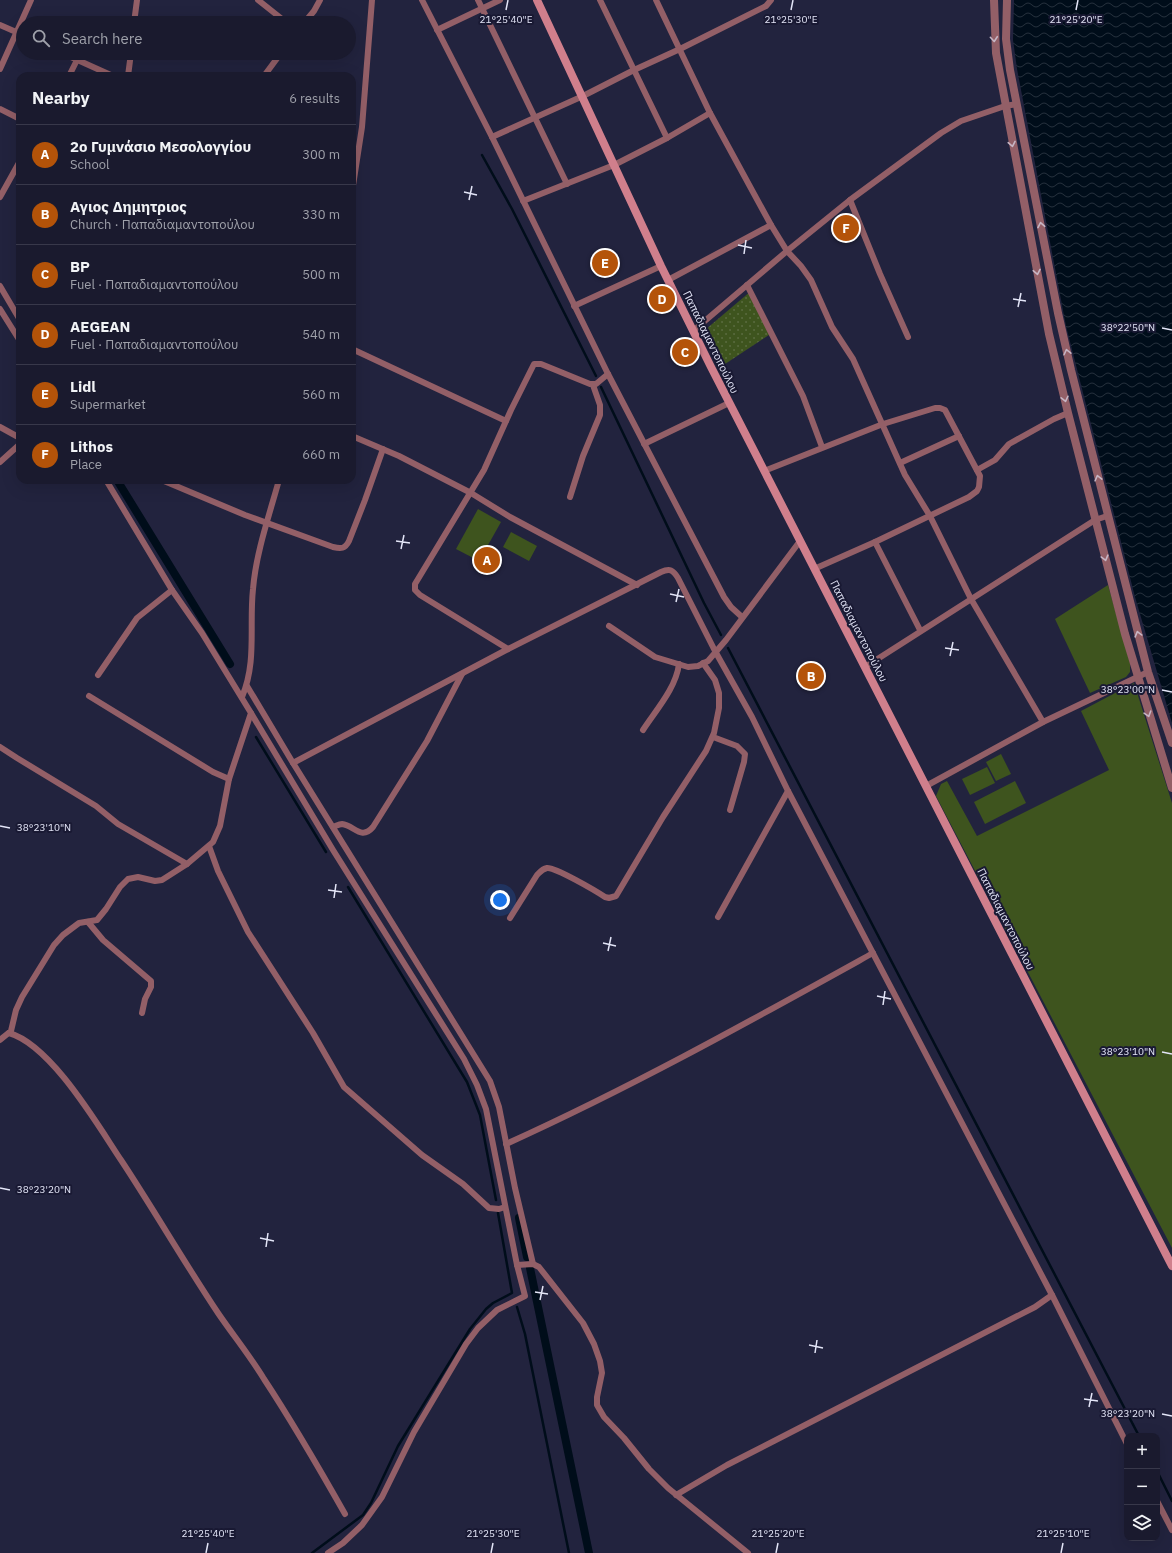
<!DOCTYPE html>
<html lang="en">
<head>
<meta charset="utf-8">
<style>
	:root { --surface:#1a1a2e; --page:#27273a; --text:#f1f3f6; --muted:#9fa1aa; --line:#38384a; --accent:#b45309 }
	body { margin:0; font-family:"IBM Plex Sans",sans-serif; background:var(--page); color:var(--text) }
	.controls { position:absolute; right:12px; bottom:12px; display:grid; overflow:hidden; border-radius:8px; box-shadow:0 4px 16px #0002 }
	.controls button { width:36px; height:36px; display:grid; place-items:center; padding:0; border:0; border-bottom:1px solid var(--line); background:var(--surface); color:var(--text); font:20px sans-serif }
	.you { position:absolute; left:500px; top:900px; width:14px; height:14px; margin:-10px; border:3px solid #fff; border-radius:50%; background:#1a73e8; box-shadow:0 0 0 6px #1a73e833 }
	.badge { display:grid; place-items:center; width:26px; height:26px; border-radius:50%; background:var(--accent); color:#fff; font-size:13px; font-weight:700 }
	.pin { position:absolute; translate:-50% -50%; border:2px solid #fff; box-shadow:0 1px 4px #0006 }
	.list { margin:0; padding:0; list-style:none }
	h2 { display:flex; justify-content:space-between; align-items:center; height:52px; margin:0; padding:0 16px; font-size:17px }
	h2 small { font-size:13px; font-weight:400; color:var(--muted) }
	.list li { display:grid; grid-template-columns:26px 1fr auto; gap:12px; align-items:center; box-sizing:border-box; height:60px; padding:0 16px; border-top:1px solid var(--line) }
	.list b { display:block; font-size:15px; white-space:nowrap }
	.list p { margin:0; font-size:13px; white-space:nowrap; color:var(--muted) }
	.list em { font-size:13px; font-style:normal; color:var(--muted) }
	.icon { flex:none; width:22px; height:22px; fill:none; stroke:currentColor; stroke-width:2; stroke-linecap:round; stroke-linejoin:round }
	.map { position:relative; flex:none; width:1172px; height:1553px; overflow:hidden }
	.search { position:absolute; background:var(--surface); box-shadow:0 4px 16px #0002; left:16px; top:16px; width:340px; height:44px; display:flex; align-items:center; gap:10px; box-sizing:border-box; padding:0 14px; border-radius:22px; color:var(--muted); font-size:15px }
	.panel { position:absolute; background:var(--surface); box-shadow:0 4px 16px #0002; left:16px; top:72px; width:340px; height:412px; border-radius:12px }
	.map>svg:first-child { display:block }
	.green { fill:#3e541e }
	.park { fill:url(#park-dots) }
	.water { fill:url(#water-waves) }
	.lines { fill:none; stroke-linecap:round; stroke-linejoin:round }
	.stream { stroke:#000d1a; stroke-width:2.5 }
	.canal { stroke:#000d1a; stroke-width:8 }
	.minor { stroke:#935f67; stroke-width:6 }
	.tertiary { stroke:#935f67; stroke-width:8 }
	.secondary { stroke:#d07f8c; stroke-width:8 }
	.oneway { stroke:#c7b6c5 }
	.ticks { fill:none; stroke:#e3e5f7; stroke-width:1.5 }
	.labels { text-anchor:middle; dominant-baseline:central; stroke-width:4; stroke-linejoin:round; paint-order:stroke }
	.street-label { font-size:11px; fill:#e3e5f7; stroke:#191933 }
	.ticks-label { font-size:10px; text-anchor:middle; fill:#e3e5f7; stroke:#191933; stroke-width:4; stroke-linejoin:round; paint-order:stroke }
</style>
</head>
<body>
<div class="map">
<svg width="1172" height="1553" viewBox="0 0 1172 1553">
	<defs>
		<pattern id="park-dots" width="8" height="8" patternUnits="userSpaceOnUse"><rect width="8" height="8" fill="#3e541e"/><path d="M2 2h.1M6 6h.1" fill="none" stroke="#5a6c3f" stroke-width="1.8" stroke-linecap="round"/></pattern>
		<pattern id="water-waves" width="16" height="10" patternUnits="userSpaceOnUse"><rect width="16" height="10" fill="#000d1a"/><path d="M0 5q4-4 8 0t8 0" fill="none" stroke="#25303c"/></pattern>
	</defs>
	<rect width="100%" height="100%" fill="#22233e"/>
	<g class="green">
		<path d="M478 509 501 522 479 561 456 549Z"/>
		<path d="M511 532 537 546 529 561 503 547Z"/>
		<path d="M1108 585 1130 663V672L1126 677 1090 693 1055 619Z"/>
		<path d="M1134 683 1172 803V1248L936 796 941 784 947 781 977 836 1109 770 1081 711Z"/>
		<path d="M1001 754 1011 774 996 781 986 762Z"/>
		<path d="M987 767 995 783 970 795 962 779Z"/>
		<path d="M1015 781 1026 803 985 824 974 802Z"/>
	</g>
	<path class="park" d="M751 291 772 333 722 366 705 330Z"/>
	<path class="water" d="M1014 0H1172V723L1135 597 1066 326 1017 69 1013 40Z"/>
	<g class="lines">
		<g class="stream">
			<path d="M482 155 512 209 596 376"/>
			<path d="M601 387 704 603 721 635"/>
			<path d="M728 648 1139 1436"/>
			<path d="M256 737 326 852"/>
			<path d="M348 887 467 1082 480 1115 496 1200"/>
			<path d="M517 1307 525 1334 569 1553"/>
			<path d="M1157 1471 1172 1501"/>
			<path d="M312 1553 363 1515 371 1503 398 1446 470 1329 486 1309 493 1303 512 1293 498 1213"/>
		</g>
		<g class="canal">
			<path d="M117 480 230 664"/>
			<path d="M519 1218 527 1257"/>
			<path d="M530 1268 589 1553"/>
		</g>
		<g class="minor">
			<path d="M258 0 287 23"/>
			<path d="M422 0 492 137 608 374 724 597 731 607 742 617"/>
			<path d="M478 0 567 184"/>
			<path d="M600 0 667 138"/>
			<path d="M656 0 710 113 771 225 787 251 801 266 811 280 832 327 853 359 905 475 930 516 971 599 1043 722"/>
			<path d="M134 23 137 0"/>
			<path d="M304 23 314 11 320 0"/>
			<path d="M0 25 23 35"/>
			<path d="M437 30 500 0"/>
			<path d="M62 53 113 76"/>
			<path d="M0 69 31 0"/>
			<path d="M69 76 77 60"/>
			<path d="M128 76 131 53"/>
			<path d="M264 76 281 53"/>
			<path d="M0 109 20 119"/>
			<path d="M492 137 583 96 634 70 680 49 766 6 771 0"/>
			<path d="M352 192 362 127 372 0"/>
			<path d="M0 197 20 161"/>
			<path d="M850 200 880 274 908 337"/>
			<path d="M523 201 614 165 667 138 710 113"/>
			<path d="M668 280 771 225"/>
			<path d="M747 285 803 396 822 447"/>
			<path d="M0 286 20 320"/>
			<path d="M574 306 661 266"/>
			<path d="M0 309 20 341"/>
			<path d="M693 331 787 251 850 200 941 133 961 121 1005 106 1017 104"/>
			<path d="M352 349 506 421"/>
			<path d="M0 427 20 438"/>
			<path d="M352 436 399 456 471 493 510 517 637 585"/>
			<path d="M644 444 729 403"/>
			<path d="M0 462 20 444"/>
			<path d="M900 463 959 436"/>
			<path d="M977 470 995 460 1009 444 1054 419 1068 413"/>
			<path d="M764 471 883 424 935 408H940L945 410 980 476 979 487 977 491 969 497 875 542 814 569"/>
			<path d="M164 481 245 515 333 547C341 549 345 549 349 541L365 500 383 449"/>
			<path d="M570 497 583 456 600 415V405L593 385"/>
			<path d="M875 542 920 630"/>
			<path d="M609 626 655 657 688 667 698 666 708 661 726 640 800 541"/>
			<path d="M508 649 420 595 415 590V584L484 470 511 410 534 364H541L590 384H596L608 374"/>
			<path d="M865 667 1095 520 1107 516"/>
			<path d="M98 675 137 618 172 590"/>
			<path d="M247 686 293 763 508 649 661 572C670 568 673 570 678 578L715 651 752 717 788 791 1052 1295 1127 1444"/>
			<path d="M89 696 213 772 229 779"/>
			<path d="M242 697C257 662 249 626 253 589 256 553 269 516 279 480"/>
			<path d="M251 713 333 850 464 1059 477 1085 486 1109 517 1265 525 1296 497 1310 478 1328 466 1344 414 1432 382 1497 362 1525 343 1543 328 1553"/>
			<path d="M643 730C656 710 676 688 679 664"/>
			<path d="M713 737 737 746 745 754 744 762 730 810"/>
			<path d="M0 747 17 758 96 806 118 824 187 864"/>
			<path d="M293 763 490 1081 499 1107 515 1188 533 1264"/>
			<path d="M926 786 1043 722 1148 672"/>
			<path d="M333 827C336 826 339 824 342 824 354 825 361 841 373 827L427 741 462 674"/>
			<path d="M209 846 218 871 248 932 313 1033 344 1087 422 1155 463 1184 489 1208 499 1209 505 1207"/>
			<path d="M718 917 788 791"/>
			<path d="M510 918 537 875C540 872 542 869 547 868 555 867 596 891 605 897L609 898 616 896 663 817 706 751 714 733 719 708V693L715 680 703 663"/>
			<path d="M88 922 103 940 151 981V987L145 999 142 1013"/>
			<path d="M9 1033C51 1045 97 1124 121 1160 154 1210 184 1262 218 1313 233 1335 250 1356 264 1379 293 1423 319 1468 345 1514"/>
			<path d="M0 1040 11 1031 16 1010 22 997 54 945 63 935 79 923 97 920 106 909 120 887 128 879 138 877 155 881 162 880 187 864 213 842 220 826 229 779 251 713 202 633 172 590 106 480"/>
			<path d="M506 1144C632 1087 752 1020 873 953"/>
			<path d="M517 1265 533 1264 539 1267 583 1323 594 1344 600 1361 602 1373 597 1397V1405L604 1417 624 1438 649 1469 668 1488 748 1553"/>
			<path d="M676 1495 727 1465 1035 1307 1052 1295"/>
			<path d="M1157 1501 1172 1530"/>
		</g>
		<g class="tertiary">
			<path d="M994 0 996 53 1049 334 1068 413 1125 634 1172 788"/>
			<path d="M1007 0 1006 39 1010 70 1058 313 1071 370 1148 672 1172 743"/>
		</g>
		<path class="secondary" d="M537 0 661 266 711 367 1172 1266"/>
	</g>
	<defs><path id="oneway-chevron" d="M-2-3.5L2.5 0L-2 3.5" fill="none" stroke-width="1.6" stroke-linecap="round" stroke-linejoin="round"/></defs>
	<g class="oneway">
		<use href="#oneway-chevron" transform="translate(994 39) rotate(85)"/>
		<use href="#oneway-chevron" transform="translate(1012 144) rotate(79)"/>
		<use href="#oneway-chevron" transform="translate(1041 225) rotate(-101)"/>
		<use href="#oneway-chevron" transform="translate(1037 272) rotate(79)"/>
		<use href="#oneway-chevron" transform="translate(1067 352) rotate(-103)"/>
		<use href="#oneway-chevron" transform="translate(1065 399) rotate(77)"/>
		<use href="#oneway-chevron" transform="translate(1098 478) rotate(-104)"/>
		<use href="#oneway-chevron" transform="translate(1105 558) rotate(75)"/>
		<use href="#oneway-chevron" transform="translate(1138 634) rotate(-105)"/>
		<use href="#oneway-chevron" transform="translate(1148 714) rotate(73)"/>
	</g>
	<path class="ticks" d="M506 10 508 0M791 10 793 0M1076 10 1078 0M464 192 477 195M469 200 472 186M738 245 752 248M744 254 746 240M1013 299 1026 301M1018 307 1021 293M1162 328 1172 330M396 541 410 543M401 549 404 535M670 594 684 597M676 602 679 589M945 648 959 650M950 656 953 642M1162 690 1172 692M0 826 10 828M328 890 342 892M334 898 336 884M603 943 616 946M608 951 611 937M877 996 891 999M883 1005 885 991M1162 1052 1172 1054M0 1188 10 1190M260 1238 274 1241M266 1247 268 1233M535 1292 548 1294M540 1300 543 1286M809 1345 823 1348M815 1353 817 1340M1084 1399 1098 1401M1089 1407 1092 1393M1162 1414 1172 1416M206 1553 208 1543M491 1553 493 1543M776 1553 778 1543M1061 1553 1063 1543"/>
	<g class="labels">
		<g class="street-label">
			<text transform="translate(711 342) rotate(64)">Παπαδιαμαντοπούλου</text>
			<text transform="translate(859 631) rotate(63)">Παπαδιαμαντοπούλου</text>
			<text transform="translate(1006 919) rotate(63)">Παπαδιαμαντοπούλου</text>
		</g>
	</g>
	<g class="ticks-label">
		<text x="506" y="23">21°25'40"E</text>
		<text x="791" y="23">21°25'30"E</text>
		<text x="1076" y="23">21°25'20"E</text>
		<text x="1128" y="331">38°22'50"N</text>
		<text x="1128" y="693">38°23'00"N</text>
		<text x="44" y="831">38°23'10"N</text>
		<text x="1128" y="1055">38°23'10"N</text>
		<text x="44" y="1193">38°23'20"N</text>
		<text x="1128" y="1417">38°23'20"N</text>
		<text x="208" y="1537">21°25'40"E</text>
		<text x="493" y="1537">21°25'30"E</text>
		<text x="778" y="1537">21°25'20"E</text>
		<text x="1063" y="1537">21°25'10"E</text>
	</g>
</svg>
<div class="controls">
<button>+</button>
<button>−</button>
<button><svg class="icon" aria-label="layers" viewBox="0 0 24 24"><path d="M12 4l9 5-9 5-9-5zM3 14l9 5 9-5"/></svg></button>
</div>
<div class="you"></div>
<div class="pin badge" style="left:487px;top:560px">A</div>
<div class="pin badge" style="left:811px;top:676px">B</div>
<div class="pin badge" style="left:685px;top:352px">C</div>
<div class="pin badge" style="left:662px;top:299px">D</div>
<div class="pin badge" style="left:605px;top:263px">E</div>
<div class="pin badge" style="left:846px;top:228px">F</div>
<div class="search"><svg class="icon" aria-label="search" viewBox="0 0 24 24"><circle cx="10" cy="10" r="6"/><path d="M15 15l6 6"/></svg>Search here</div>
<section class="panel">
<h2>Nearby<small>6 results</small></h2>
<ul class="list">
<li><span class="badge">A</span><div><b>2ο Γυμνάσιο Μεσολογγίου</b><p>School</p></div><em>300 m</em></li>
<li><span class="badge">B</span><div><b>Αγιος Δημητριος</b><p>Church · Παπαδιαμαντοπούλου</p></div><em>330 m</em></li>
<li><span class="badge">C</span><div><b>BP</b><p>Fuel · Παπαδιαμαντοπούλου</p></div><em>500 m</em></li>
<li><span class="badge">D</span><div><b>AEGEAN</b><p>Fuel · Παπαδιαμαντοπούλου</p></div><em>540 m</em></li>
<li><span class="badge">E</span><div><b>Lidl</b><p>Supermarket</p></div><em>560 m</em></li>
<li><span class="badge">F</span><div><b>Lithos</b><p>Place</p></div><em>660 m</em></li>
</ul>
</section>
</div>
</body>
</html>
